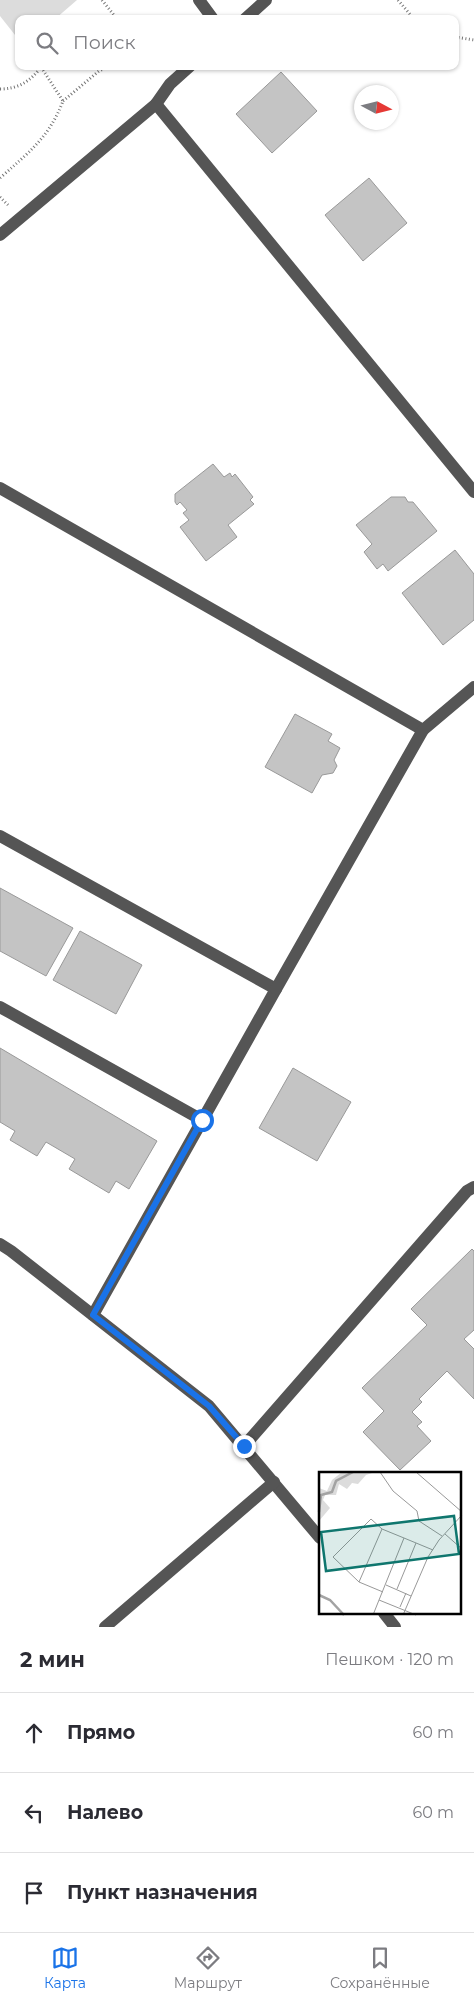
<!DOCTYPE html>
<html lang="ru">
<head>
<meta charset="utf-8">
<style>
	:root { --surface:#fff; --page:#f2f2f3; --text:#2b2b33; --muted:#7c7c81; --line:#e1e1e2; --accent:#1a73e8 }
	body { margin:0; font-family:Montserrat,sans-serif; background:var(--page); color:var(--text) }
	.compass { position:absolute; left:354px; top:85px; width:45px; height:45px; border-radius:50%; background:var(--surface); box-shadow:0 1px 4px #0004; rotate:97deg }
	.stop { position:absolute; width:15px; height:15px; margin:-11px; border:4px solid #1a73e8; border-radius:50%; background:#fff }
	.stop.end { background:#1a73e8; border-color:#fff; box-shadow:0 1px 5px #0008 }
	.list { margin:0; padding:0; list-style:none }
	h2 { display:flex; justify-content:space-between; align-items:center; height:65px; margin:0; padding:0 20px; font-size:21px }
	h2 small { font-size:16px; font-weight:400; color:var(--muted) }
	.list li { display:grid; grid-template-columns:32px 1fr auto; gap:15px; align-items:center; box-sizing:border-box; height:80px; padding:0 20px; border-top:1px solid var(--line) }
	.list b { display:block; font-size:19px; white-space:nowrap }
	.list em { font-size:16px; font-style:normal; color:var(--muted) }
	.icon { flex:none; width:28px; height:28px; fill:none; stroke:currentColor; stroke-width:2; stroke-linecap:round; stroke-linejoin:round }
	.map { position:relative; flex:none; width:474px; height:1627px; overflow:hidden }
	.search { position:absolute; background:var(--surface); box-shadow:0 1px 4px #0004; left:15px; right:15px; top:15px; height:55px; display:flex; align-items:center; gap:12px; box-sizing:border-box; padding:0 18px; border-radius:10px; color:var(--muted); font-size:19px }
	.sheet { height:305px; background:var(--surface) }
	nav { display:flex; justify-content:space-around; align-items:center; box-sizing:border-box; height:70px; border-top:1px solid var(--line); background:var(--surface); font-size:14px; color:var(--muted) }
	nav a { display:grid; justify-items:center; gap:2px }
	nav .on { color:var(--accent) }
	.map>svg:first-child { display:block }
	.green { fill:#dcdcdc }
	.building { fill:#c4c4c4; stroke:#999 }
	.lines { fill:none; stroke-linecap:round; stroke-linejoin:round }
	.path { stroke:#777; stroke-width:3; stroke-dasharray:1 2.5; stroke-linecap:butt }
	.minor { stroke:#555; stroke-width:12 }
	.route { stroke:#1a73e8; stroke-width:6 }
	.inset-river { fill:none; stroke:#a3a3a3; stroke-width:2.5 }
	.inset-road { fill:none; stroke:#999; stroke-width:1 }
	.view { fill:#0f766e; fill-opacity:0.15; stroke:#0f766e; stroke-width:2.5 }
	.inset-edge { fill:none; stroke:#000; stroke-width:2.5 }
</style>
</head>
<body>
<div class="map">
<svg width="474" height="1627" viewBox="0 0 474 1627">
	<rect width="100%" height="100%" fill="#fff"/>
	<path class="green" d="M0 0H77L55 19H19V40L0 16Z"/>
	<g class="building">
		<path d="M281 72 317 111 272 153 236 114Z"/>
		<path d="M369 178 407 223 363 261 325 215Z"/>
		<path d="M213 464 224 477 230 473 232 477 235 474 253 497 250 500 254 504 228 525 237 537 206 561 180 527 189 520 183 513 187 510 180 502 177 505 175 502V494Z"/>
		<path d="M391 497H405L408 502H413L437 531 388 571 383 564 377 569 364 552 372 544 356 525Z"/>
		<path d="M455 550 474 574V620L443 645 402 593Z"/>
		<path d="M295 714 332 734 328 741 340 748 334 760 337 766 333 773 322 775 312 793 265 767Z"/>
		<path d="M0 888 73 928 46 976 0 951Z"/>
		<path d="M80 931 142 965 116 1014 53 980Z"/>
		<path d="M0 1048 157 1141 129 1189 116 1181 109 1193 69 1169 75 1159 46 1142 37 1156 10 1140 15 1131 0 1122Z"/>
		<path d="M293 1068 351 1102 317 1161 259 1128Z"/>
		<path d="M472 1249 474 1251V1330L464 1339 474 1349V1399L447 1371 419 1399 422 1402 412 1412 422 1422 417 1426 431 1441 400 1470 363 1432 384 1411 362 1388 427 1325 411 1309Z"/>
	</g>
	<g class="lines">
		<g class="path">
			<path d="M102 0 117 19"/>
			<path d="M398 0 414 19"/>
			<path d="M455 37 474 40"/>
			<path d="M0 89C18 89 31 81 41 67"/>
			<path d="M63 101 99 71 109 66"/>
			<path d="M0 178C28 153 49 138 63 101L41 67"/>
			<path d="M0 197 8 205"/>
		</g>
		<g class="minor">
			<path d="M199 0 213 19"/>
			<path d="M245 19 266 0"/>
			<path d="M156 104 170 84 190 66"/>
			<path d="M0 235 156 104 474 492"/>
			<path d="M0 488 423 730"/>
			<path d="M0 836 276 989 93 1315"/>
			<path d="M276 989 423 730 474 687"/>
			<path d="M0 1007 202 1120"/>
			<path d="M0 1244 11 1251 209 1406 320 1538"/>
			<path d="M244 1446 467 1191 474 1187"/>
			<path d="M384 1613 395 1627"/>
			<path d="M105 1627 274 1482"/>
		</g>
	</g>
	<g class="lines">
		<path class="route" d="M202 1120 93 1315 209 1406 244 1446"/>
	</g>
	<g transform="translate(319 1472)">
		<rect width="142" height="142" fill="#fff"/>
		<path d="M23 0H56L47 3 39 12 33 11 28 17 20 12 17 23H6L4 28 11 36 0 49V16L8 19 13 8Z" fill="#dcdcdc"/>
		<path class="inset-river" d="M0 40 2 23 13 20 17 9 34 0M0 123 11 128 25 143"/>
		<path class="inset-road" d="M61 0 74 19 98 39 100 49 123 64M97 0 143 40M126 62 143 77M40 110 63 57M67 113 92 124M78 117 97 71M64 120 40 110 14 85 52 47 63 57 85 66M81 135 87 121M54 143 60 128M84 143 109 85 120 68 143 43M97 143 60 128 85 66 114 78"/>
		<path class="view" d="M135 44 140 82 7 99 2 60Z"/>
		<rect width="142" height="142" class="inset-edge"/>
	</g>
</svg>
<svg class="compass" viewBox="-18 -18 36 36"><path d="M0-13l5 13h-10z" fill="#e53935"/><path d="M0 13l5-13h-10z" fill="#7c7c81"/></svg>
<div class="stop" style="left:202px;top:1120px"></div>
<div class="stop end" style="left:244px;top:1446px"></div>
<div class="search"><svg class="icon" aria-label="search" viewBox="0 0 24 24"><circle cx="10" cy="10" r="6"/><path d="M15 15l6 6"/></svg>Поиск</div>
</div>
<section class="sheet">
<h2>2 мин<small>Пешком · 120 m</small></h2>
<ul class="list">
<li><svg class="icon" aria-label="ahead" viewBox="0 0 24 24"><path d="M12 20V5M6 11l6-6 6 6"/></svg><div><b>Прямо</b></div><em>60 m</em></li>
<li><svg class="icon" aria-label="left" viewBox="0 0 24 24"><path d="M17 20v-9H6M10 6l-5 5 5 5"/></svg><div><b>Налево</b></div><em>60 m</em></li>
<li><svg class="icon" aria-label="arrive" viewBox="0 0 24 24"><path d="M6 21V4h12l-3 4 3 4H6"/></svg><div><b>Пункт назначения</b></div></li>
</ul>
</section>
<nav>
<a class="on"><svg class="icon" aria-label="map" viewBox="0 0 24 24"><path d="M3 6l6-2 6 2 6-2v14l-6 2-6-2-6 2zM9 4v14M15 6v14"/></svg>Карта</a>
<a><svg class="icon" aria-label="directions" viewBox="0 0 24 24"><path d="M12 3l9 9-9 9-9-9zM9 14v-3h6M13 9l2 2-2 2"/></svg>Маршрут</a>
<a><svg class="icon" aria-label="saved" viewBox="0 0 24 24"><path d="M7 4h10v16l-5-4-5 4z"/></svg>Сохранённые</a>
</nav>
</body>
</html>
